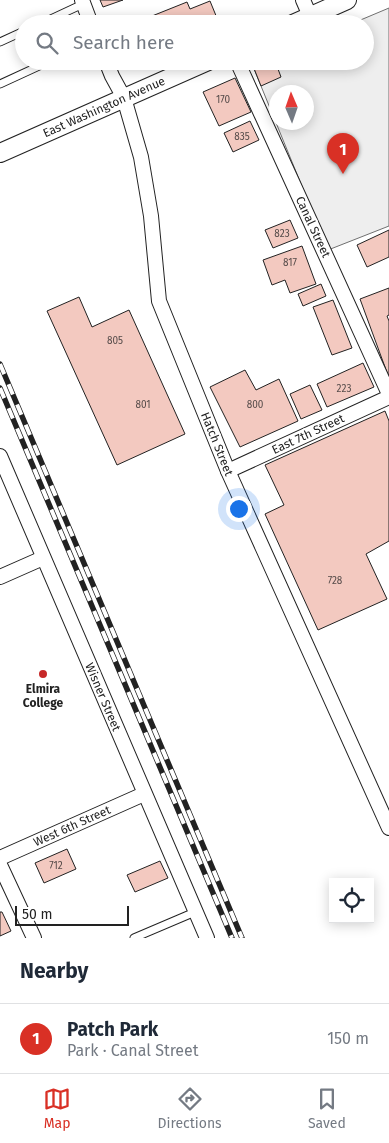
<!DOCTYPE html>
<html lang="en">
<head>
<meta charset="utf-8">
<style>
	:root { --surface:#fff; --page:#f6f6f7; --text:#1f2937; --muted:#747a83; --line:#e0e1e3; --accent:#d93025 }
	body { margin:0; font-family:"Fira Sans",sans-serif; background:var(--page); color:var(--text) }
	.controls { position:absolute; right:15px; bottom:15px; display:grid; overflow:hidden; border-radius:0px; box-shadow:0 2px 12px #0003 }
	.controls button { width:45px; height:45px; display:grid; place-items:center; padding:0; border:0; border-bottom:1px solid var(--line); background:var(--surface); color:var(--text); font:25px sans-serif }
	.compass { position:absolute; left:269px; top:85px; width:45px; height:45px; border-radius:50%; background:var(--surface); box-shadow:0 2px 12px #0003; rotate:358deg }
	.scale { position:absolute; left:15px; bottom:12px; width:114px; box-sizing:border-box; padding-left:5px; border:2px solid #222; border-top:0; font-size:14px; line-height:18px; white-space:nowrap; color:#222; -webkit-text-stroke:4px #fff; paint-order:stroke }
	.you { position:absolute; left:238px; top:508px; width:18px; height:18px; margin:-12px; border:4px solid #fff; border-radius:50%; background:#1a73e8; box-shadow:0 0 0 8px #1a73e833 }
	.badge { display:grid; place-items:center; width:32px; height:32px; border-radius:50%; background:var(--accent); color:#fff; font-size:16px; font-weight:700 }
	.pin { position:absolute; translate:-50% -41px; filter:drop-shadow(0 1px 2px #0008) }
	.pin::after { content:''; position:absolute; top:26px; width:18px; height:15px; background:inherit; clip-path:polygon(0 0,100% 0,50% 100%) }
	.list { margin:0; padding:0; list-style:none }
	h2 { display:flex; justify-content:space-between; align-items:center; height:65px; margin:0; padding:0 20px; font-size:21px }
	h2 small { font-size:16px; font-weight:400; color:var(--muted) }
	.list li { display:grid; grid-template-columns:32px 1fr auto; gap:15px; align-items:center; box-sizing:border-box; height:70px; padding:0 20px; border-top:1px solid var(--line) }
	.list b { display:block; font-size:19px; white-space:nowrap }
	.list p { margin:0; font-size:16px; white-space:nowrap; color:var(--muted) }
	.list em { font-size:16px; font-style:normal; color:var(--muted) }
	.icon { flex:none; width:28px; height:28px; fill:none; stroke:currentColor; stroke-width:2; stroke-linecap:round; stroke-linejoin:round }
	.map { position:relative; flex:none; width:389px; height:938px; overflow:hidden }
	.search { position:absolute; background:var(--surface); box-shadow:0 2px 12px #0003; left:15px; right:15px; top:15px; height:55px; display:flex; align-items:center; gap:12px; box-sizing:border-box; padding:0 18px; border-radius:28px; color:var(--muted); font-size:19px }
	.sheet { height:135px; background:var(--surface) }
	nav { display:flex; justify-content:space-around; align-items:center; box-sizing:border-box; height:70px; border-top:1px solid var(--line); background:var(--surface); font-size:14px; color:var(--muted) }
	nav a { display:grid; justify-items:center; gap:2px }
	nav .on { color:var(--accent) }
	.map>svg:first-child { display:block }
	.green { fill:#eee; stroke:#6f6f6f; fill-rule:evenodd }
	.building { fill:#f3c9c0; stroke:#222 }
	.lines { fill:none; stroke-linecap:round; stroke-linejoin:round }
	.service-casing { stroke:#222; stroke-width:9 }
	.minor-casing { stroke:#222; stroke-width:16 }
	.tertiary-casing { stroke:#222; stroke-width:20 }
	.service { stroke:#fff; stroke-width:7 }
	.minor { stroke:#fff; stroke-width:14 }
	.tertiary { stroke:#fff; stroke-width:18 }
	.rail-casing { stroke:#222; stroke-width:5.5 }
	.rail { stroke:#fff; stroke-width:4; stroke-dasharray:11; stroke-linecap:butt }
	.poi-dot { fill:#c62828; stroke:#fff; stroke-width:2 }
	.labels { text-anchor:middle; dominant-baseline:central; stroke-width:4; stroke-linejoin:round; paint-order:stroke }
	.number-label { font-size:10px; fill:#564c4a }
	.street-label { font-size:12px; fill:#222; stroke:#fff }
	.poi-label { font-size:12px; font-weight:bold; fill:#222; stroke:#fff }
</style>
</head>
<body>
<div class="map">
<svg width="389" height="938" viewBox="0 0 389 938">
	<rect width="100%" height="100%" fill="#fff"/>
	<path class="green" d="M389 8V226L328 250 252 64 258 61H365V24H351ZM276 92H306V122H276Z"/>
	<g class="building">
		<path d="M100 0H123L103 7Z"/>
		<path d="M210 1 219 23 216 24H150L147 18 187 2 190 9Z"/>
		<path d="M265 61H275L281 77 261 86 253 66Z"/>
		<path d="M235 78 251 112 219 126 203 92Z"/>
		<path d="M250 121 259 140 233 152 224 133Z"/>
		<path d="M290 220 298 238 273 248 265 230Z"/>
		<path d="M389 230V257L367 267 357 245Z"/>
		<path d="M302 246 316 284 290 293 285 280 272 285 263 260Z"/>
		<path d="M321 284 326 296 303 306 298 294Z"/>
		<path d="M389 288V315L387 316 389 321V378L360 299Z"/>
		<path d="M79 297 92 327 129 310 185 434 117 465 47 311Z"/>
		<path d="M333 300 352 348 332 355 313 307Z"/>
		<path d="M363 363 374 387 327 407 317 384Z"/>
		<path d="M245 370 256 390 279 379 298 421 240 447 210 387Z"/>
		<path d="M310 385 322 410 301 419 290 394Z"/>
		<path d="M385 411 389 421V541L366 554 387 599 318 630 265 514 284 505 265 465Z"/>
		<path d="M67 849 76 869 44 883 35 863Z"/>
		<path d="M160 861 168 878 135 892 127 875Z"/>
		<path d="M0 912H2L11 931 0 936Z"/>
	</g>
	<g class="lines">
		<g class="service-casing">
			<g id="service">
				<path d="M40 24 83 4"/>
				<path d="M0 42 24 31"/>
				<path d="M0 84 50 61"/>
				<path d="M134 938 195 912"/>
			</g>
		</g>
		<g class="minor-casing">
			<g id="minor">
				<path d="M82 0 91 24"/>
				<path d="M303 0 310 16"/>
				<path d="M106 61 112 76 124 98 141 157 151 216 159 301 228 471 389 828"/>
				<path d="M237 61 389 394"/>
				<path d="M0 456 207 938"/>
				<path d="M228 471 389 397"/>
				<path d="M0 577 43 558"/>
				<path d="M0 858 144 794"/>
				<path d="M0 865 34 938"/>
			</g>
		</g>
		<g class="tertiary-casing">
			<g id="tertiary">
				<path d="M293 24 347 0"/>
				<path d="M0 153 208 61"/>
			</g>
		</g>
		<use href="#service" class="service"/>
		<use href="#minor" class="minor"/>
		<use href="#tertiary" class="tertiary"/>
		<g class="rail-casing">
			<g id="rail">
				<path d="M0 364 242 938"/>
				<path d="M0 388 232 938"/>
			</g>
		</g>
		<use href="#rail" class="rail"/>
	</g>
	<circle class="poi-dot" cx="43" cy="674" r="5"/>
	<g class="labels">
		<g class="number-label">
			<text x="223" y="100">170</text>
			<text x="242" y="137">835</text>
			<text x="282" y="234">823</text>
			<text x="290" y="263">817</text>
			<text x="115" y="341">805</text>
			<text x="344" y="389">223</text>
			<text x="143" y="405">801</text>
			<text x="255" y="405">800</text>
			<text x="335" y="581">728</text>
			<text x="56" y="866">712</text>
		</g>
		<g class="street-label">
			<text transform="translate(104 107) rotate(-24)">East Washington Avenue</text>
			<text transform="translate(313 227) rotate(65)">Canal Street</text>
			<text transform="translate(308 434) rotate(-25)">East 7th Street</text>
			<text transform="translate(217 444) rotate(68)">Hatch Street</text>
			<text transform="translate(103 697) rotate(67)">Wisner Street</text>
			<text transform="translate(72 826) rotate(-24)">West 6th Street</text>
		</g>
		<g class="poi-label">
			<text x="43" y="689">Elmira<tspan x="43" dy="14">College</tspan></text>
		</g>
	</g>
</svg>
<div class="controls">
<button><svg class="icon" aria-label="locate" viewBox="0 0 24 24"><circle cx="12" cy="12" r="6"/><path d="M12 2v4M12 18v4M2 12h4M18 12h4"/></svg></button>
</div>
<svg class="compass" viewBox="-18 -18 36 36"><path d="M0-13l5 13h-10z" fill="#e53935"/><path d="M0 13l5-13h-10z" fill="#747a83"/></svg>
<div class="scale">50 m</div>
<div class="you"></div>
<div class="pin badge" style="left:343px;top:174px">1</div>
<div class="search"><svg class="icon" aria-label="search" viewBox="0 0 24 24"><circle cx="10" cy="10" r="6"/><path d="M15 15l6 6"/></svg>Search here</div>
</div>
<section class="sheet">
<h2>Nearby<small></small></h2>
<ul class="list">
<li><span class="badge">1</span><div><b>Patch Park</b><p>Park · Canal Street</p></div><em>150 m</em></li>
</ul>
</section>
<nav>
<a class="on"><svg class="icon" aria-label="map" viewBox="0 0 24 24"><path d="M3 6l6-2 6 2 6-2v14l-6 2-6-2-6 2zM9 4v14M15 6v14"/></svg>Map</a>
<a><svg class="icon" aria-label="directions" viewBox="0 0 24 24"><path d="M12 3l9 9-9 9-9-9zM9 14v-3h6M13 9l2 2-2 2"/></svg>Directions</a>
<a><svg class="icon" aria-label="saved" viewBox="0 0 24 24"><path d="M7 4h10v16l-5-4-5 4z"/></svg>Saved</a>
</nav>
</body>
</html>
